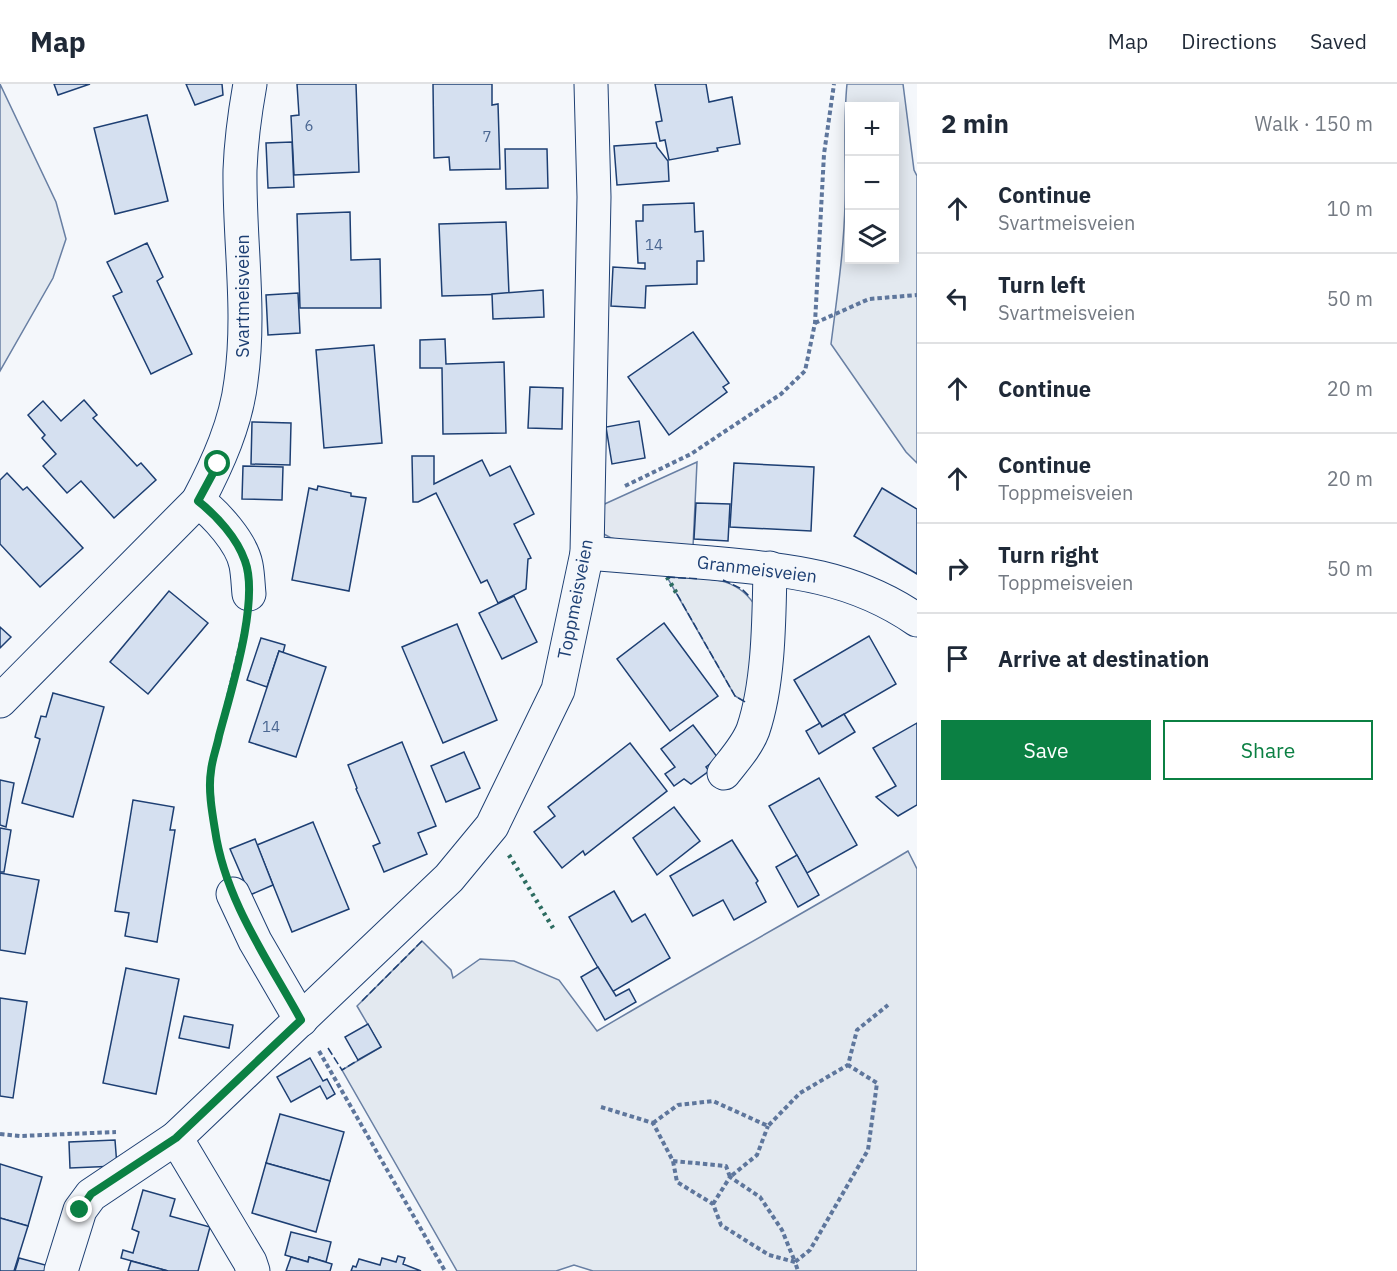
<!DOCTYPE html>
<html lang="en">
<head>
<meta charset="utf-8">
<style>
	:root { --surface:#fff; --page:#f2f2f3; --text:#1f2937; --muted:#747a83; --line:#e0e1e3; --accent:#0b8043 }
	body { margin:0; font-family:"IBM Plex Sans",sans-serif; background:var(--page); color:var(--text) }
	.controls { position:absolute; right:18px; top:18px; display:grid; overflow:hidden; border-radius:0px; box-shadow:0 3px 15px #0003 }
	.controls button { width:54px; height:54px; display:grid; place-items:center; padding:0; border:0; border-bottom:2px solid var(--line); background:var(--surface); color:var(--text); font:30px sans-serif }
	.stop { position:absolute; width:18px; height:18px; margin:-14px; border:4px solid #0b8043; border-radius:50%; background:#fff }
	.stop.end { background:#0b8043; border-color:#fff; box-shadow:0 2px 6px #0008 }
	.list { margin:0; padding:0; list-style:none }
	h2 { display:flex; justify-content:space-between; align-items:center; height:78px; margin:0; padding:0 24px; font-size:26px }
	h2 small { font-size:20px; font-weight:400; color:var(--muted) }
	.list li { display:grid; grid-template-columns:39px 1fr auto; gap:18px; align-items:center; box-sizing:border-box; height:90px; padding:0 24px; border-top:2px solid var(--line) }
	.list b { display:block; font-size:22px; white-space:nowrap }
	.list p { margin:0; font-size:20px; white-space:nowrap; color:var(--muted) }
	.list em { font-size:20px; font-style:normal; color:var(--muted) }
	.actions { display:flex; gap:12px; padding:18px 24px }
	.actions a { flex:1; padding:14px 0; border:2px solid var(--accent); border-radius:0px; text-align:center; font-size:21px; color:var(--accent) }
	.actions .main { background:var(--accent); color:#fff }
	.icon { flex:none; width:33px; height:33px; fill:none; stroke:currentColor; stroke-width:2; stroke-linecap:round; stroke-linejoin:round }
	.map { position:relative; flex:none; width:917px; height:1187px; overflow:hidden }
	header { display:flex; align-items:center; gap:36px; box-sizing:border-box; height:84px; padding:0 30px; background:var(--surface); border-bottom:2px solid var(--line) }
	header strong { font-size:28px }
	nav { display:flex; gap:33px; margin-inline-start:auto; font-size:21px }
	main { display:flex }
	aside { flex:1; background:var(--surface) }
	.map>svg:first-child { display:block }
	.green { fill:#e3e9f0; stroke:#687fa3; stroke-width:1.5; fill-rule:evenodd }
	.parking { fill:#e3e8f0; stroke:#687fa3; stroke-width:1.5 }
	.building { fill:#d5e0f0; stroke:#1d3f73; stroke-width:1.5 }
	.lines { fill:none; stroke-linecap:round; stroke-linejoin:round }
	.minor-casing { stroke:#1d3f73; stroke-width:35 }
	.path { stroke:#5e769c; stroke-width:4; stroke-dasharray:4.5 3; stroke-linecap:butt }
	.minor { stroke:#f4f7fb; stroke-width:33 }
	.hedge { stroke:#2c6c60; stroke-width:4.5; stroke-dasharray:3 4.5; stroke-linecap:butt }
	.fence { stroke:#1d3f73; stroke-width:1.5; stroke-dasharray:8 3; stroke-linecap:butt }
	.route { stroke:#0b8043; stroke-width:8 }
	.labels { text-anchor:middle; dominant-baseline:central; stroke-width:4.5; stroke-linejoin:round; paint-order:stroke }
	.number-label { font-size:15px; fill:#4b6792 }
	.street-label { font-size:18px; fill:#1d3f73; stroke:#f4f7fb }
</style>
</head>
<body>
<header>
<strong>Map</strong>
<nav><a>Map</a><a>Directions</a><a>Saved</a></nav>
</header>
<main>
<div class="map">
<svg width="917" height="1187" viewBox="0 0 917 1187">
	<rect width="100%" height="100%" fill="#f4f7fb"/>
	<g class="green">
		<path d="M0 0 56 118 66 155 53 194 0 287Z"/>
		<path d="M847 0H903L914 86 917 92V379L906 368 831 260C837 213 844 166 845 119 846 79 843 40 847 0ZM850 22H894V176H850Z"/>
		<path d="M667 493C703 495 737 489 757 525L747 619 735 612Z"/>
		<path d="M908 767 917 785V1187H593L574 1181 556 1187H457L342 986 381 963 357 922 422 857 451 886 453 894 480 875 514 877 559 896 597 947C700 886 805 829 908 767Z"/>
	</g>
	<path class="parking" d="M697 378 693 463 625 457 611 454 602 449 598 423Z"/>
	<g class="building">
		<path d="M54 0H90L58 11Z"/>
		<path d="M186 0H222L223 11 195 21Z"/>
		<path d="M297 0H356L359 88 294 91 291 32 299 31Z"/>
		<path d="M433 0H492V21L498 20 500 85 450 86 449 73 434 74Z"/>
		<path d="M655 0H706L709 18 732 13 740 60 717 64 718 67 669 76 665 56 660 57 656 38 662 37Z"/>
		<path d="M147 31 168 117 115 130 94 44Z"/>
		<path d="M292 58 294 103 268 104 266 59Z"/>
		<path d="M656 59 657 63 668 77 669 97 617 101 614 62Z"/>
		<path d="M505 65H547L548 104 506 105Z"/>
		<path d="M694 119 695 148 703 147 704 177H697V200L646 202 645 224 611 222 613 183 645 185V179H638L636 137H643V121Z"/>
		<path d="M350 128 351 176 380 175 381 224H300L297 130Z"/>
		<path d="M506 138 509 210 442 212 439 140Z"/>
		<path d="M147 159 163 193 157 197 192 270 151 290 113 212 122 208 107 178Z"/>
		<path d="M543 206 544 233 493 235 492 210Z"/>
		<path d="M298 209 300 249 268 251 266 211Z"/>
		<path d="M693 248 729 299 723 303 727 308 669 351 628 293Z"/>
		<path d="M445 255 446 280 504 278 506 349 443 350 442 284H420V256Z"/>
		<path d="M374 261 382 359 324 364 316 266Z"/>
		<path d="M530 303 563 304 562 345 528 344Z"/>
		<path d="M84 316 97 331 93 334 137 382 141 379 156 396 114 434 81 397 67 409 43 382 56 370 42 354 45 351 28 331 43 317 61 337Z"/>
		<path d="M639 337 645 374 612 380 606 343Z"/>
		<path d="M252 338 291 339 290 381 251 380Z"/>
		<path d="M412 372H434V400L482 376 490 392 510 382 534 430 514 440 531 474 528 475 526 505 498 519 487 496 481 499 436 409 418 418H413Z"/>
		<path d="M734 379 814 383 811 447 730 443Z"/>
		<path d="M243 382 283 383 282 416 242 415Z"/>
		<path d="M7 389 23 406 27 403 83 464 40 503 0 460V396Z"/>
		<path d="M318 402 351 409V412L366 414 349 507 292 496 309 404 317 406Z"/>
		<path d="M882 404 917 425V490L854 452Z"/>
		<path d="M696 419 730 420 728 457 694 455Z"/>
		<path d="M169 507 208 539 148 610 110 578Z"/>
		<path d="M514 512 537 558 502 575 479 529Z"/>
		<path d="M664 539 718 612 670 647 617 575Z"/>
		<path d="M457 540 497 636 443 659 402 563Z"/>
		<path d="M0 543 11 553 0 564Z"/>
		<path d="M869 552 896 600 822 643 794 596Z"/>
		<path d="M261 554 285 561 283 569 279 567 267 603 247 596Z"/>
		<path d="M279 567 326 583 296 673 249 658Z"/>
		<path d="M53 609 104 623 73 733 22 719 40 655 35 653 41 632 46 633Z"/>
		<path d="M844 630 855 648 819 670 806 647 820 639 822 643Z"/>
		<path d="M917 639V721L898 732 876 713 896 702 873 664Z"/>
		<path d="M693 641 718 674 706 683 709 687 691 700 684 695 674 702 665 690 675 683 661 665Z"/>
		<path d="M402 658 436 742 418 749 427 770 384 788 373 762 380 759 356 705 357 704 348 681Z"/>
		<path d="M630 659 667 707 585 771 583 767 562 784 534 748 555 732 548 723Z"/>
		<path d="M464 668 480 704 446 718 431 682Z"/>
		<path d="M819 694 857 761 807 789 769 722Z"/>
		<path d="M0 696 14 699 6 743 0 741Z"/>
		<path d="M133 716 174 723 170 746H175L157 858 125 852 129 829 115 827Z"/>
		<path d="M674 723 700 757 657 791 633 754Z"/>
		<path d="M313 738 349 825 292 848 257 761Z"/>
		<path d="M0 744 11 746 4 788H0Z"/>
		<path d="M255 755 273 801 250 811 230 765Z"/>
		<path d="M732 756 758 797 756 799 766 818 734 836 723 816 693 832 670 792Z"/>
		<path d="M797 771 819 811 798 823 776 783Z"/>
		<path d="M0 789 39 796 25 870 0 866Z"/>
		<path d="M614 807 632 838 645 830 670 874 612 908 569 833Z"/>
		<path d="M598 883 616 912 629 905 636 918 605 936 581 893Z"/>
		<path d="M126 884 179 895 156 1010 103 999Z"/>
		<path d="M0 914 27 918 13 1014 0 1012Z"/>
		<path d="M184 932 233 941 229 964 179 954Z"/>
		<path d="M368 940 381 963 358 976 345 953Z"/>
		<path d="M310 974 323 997 327 995 335 1010 327 1015 320 1002 291 1018 277 993Z"/>
		<path d="M280 1030 344 1048 330 1097 266 1079Z"/>
		<path d="M115 1056 117 1082 70 1084 69 1058Z"/>
		<path d="M266 1079 330 1097 316 1148 252 1129Z"/>
		<path d="M0 1080 42 1093 28 1142 0 1134Z"/>
		<path d="M143 1106 175 1115 170 1132 210 1143 198 1187H168L121 1174 123 1166 133 1169 139 1148 132 1145Z"/>
		<path d="M0 1134 28 1142 14 1187H0Z"/>
		<path d="M291 1148 331 1158 326 1178 309 1173 308 1178 285 1171Z"/>
		<path d="M398 1172 405 1174 403 1180 421 1187H351L353 1182 356 1183 359 1175 380 1181 382 1174 396 1178Z"/>
		<path d="M291 1173 308 1178 309 1173 332 1180 330 1187H286Z"/>
		<path d="M19 1174 49 1182 48 1187H15Z"/>
		<path d="M131 1177 168 1187H128Z"/>
	</g>
	<g class="lines">
		<g class="minor-casing">
			<g id="minor">
				<path d="M198 417C216 430 242 459 246 481 248 491 248 501 249 510"/>
				<path d="M587 469C629 472 670 476 711 479 787 486 852 491 917 536"/>
				<path d="M0 617 198 417C218 379 236 339 241 297 251 227 239 156 240 86 241 58 245 28 250 0"/>
				<path d="M724 689C734 676 747 662 753 646 769 599 769 535 770 484"/>
				<path d="M233 810 255 857 301 936"/>
				<path d="M176 1054 250 1178 253 1187"/>
				<path d="M61 1187 80 1126 91 1111 176 1054 449 794 492 742 558 606 587 469 594 113 591 0"/>
			</g>
		</g>
		<g class="path">
			<path d="M815 239 869 215 917 211"/>
			<path d="M625 402 691 370 781 310 805 287 815 239 824 70 834 0"/>
			<path d="M222 775 215 745 210 688 244 545"/>
			<path d="M319 967 445 1187"/>
			<path d="M601 1023 653 1039 673 1077 677 1098 713 1120 721 1141 769 1171 795 1178 798 1187"/>
			<path d="M653 1039 678 1021 713 1017 768 1042 800 1009 848 981 857 946 888 921"/>
			<path d="M0 1050 20 1052 116 1048"/>
			<path d="M673 1077 726 1082 730 1093 757 1071 768 1042"/>
			<path d="M713 1120 730 1093 760 1113 782 1146 795 1178 810 1166 868 1066 877 999 848 981"/>
		</g>
		<use href="#minor" class="minor"/>
		<g class="hedge">
			<path d="M667 493 677 510"/>
			<path d="M509 771 553 844"/>
		</g>
		<g class="fence">
			<path d="M667 493 699 495"/>
			<path d="M723 496 742 505 750 513"/>
			<path d="M677 510 735 612 747 619"/>
			<path d="M362 917 422 857"/>
			<path d="M328 964 342 986 358 976"/>
		</g>
	</g>
	<g class="lines">
		<path class="route" d="M80 1126 91 1110 176 1054 301 936C268 876 225 816 215 746 212 728 208 705 211 687 212 675 217 663 219 652 230 610 260 517 245 477 237 454 217 432 198 417L218 380"/>
	</g>
	<g class="labels">
		<g class="number-label">
			<text x="309" y="41">6</text>
			<text x="487" y="52">7</text>
			<text x="654" y="160">14</text>
			<text x="271" y="642">14</text>
		</g>
		<g class="street-label">
			<text transform="translate(242 212) rotate(-90)">Svartmeisveien</text>
			<text transform="translate(757 485) rotate(7)">Granmeisveien</text>
			<text transform="translate(575 515) rotate(-79)">Toppmeisveien</text>
		</g>
	</g>
</svg>
<div class="controls">
<button>+</button>
<button>−</button>
<button><svg class="icon" aria-label="layers" viewBox="0 0 24 24"><path d="M12 4l9 5-9 5-9-5zM3 14l9 5 9-5"/></svg></button>
</div>
<div class="stop" style="left:218px;top:380px"></div>
<div class="stop end" style="left:80px;top:1126px"></div>
</div>
<aside>
<h2>2 min<small>Walk · 150 m</small></h2>
<ul class="list">
<li><svg class="icon" aria-label="ahead" viewBox="0 0 24 24"><path d="M12 20V5M6 11l6-6 6 6"/></svg><div><b>Continue</b><p>Svartmeisveien</p></div><em>10 m</em></li>
<li><svg class="icon" aria-label="left" viewBox="0 0 24 24"><path d="M17 20v-9H6M10 6l-5 5 5 5"/></svg><div><b>Turn left</b><p>Svartmeisveien</p></div><em>50 m</em></li>
<li><svg class="icon" aria-label="ahead" viewBox="0 0 24 24"><path d="M12 20V5M6 11l6-6 6 6"/></svg><div><b>Continue</b></div><em>20 m</em></li>
<li><svg class="icon" aria-label="ahead" viewBox="0 0 24 24"><path d="M12 20V5M6 11l6-6 6 6"/></svg><div><b>Continue</b><p>Toppmeisveien</p></div><em>20 m</em></li>
<li><svg class="icon" aria-label="right" viewBox="0 0 24 24"><path d="M7 20v-9h11M14 6l5 5-5 5"/></svg><div><b>Turn right</b><p>Toppmeisveien</p></div><em>50 m</em></li>
<li><svg class="icon" aria-label="arrive" viewBox="0 0 24 24"><path d="M6 21V4h12l-3 4 3 4H6"/></svg><div><b>Arrive at destination</b></div></li>
</ul>
<div class="actions"><a class="main">Save</a><a>Share</a></div>
</aside>
</main>
</body>
</html>
